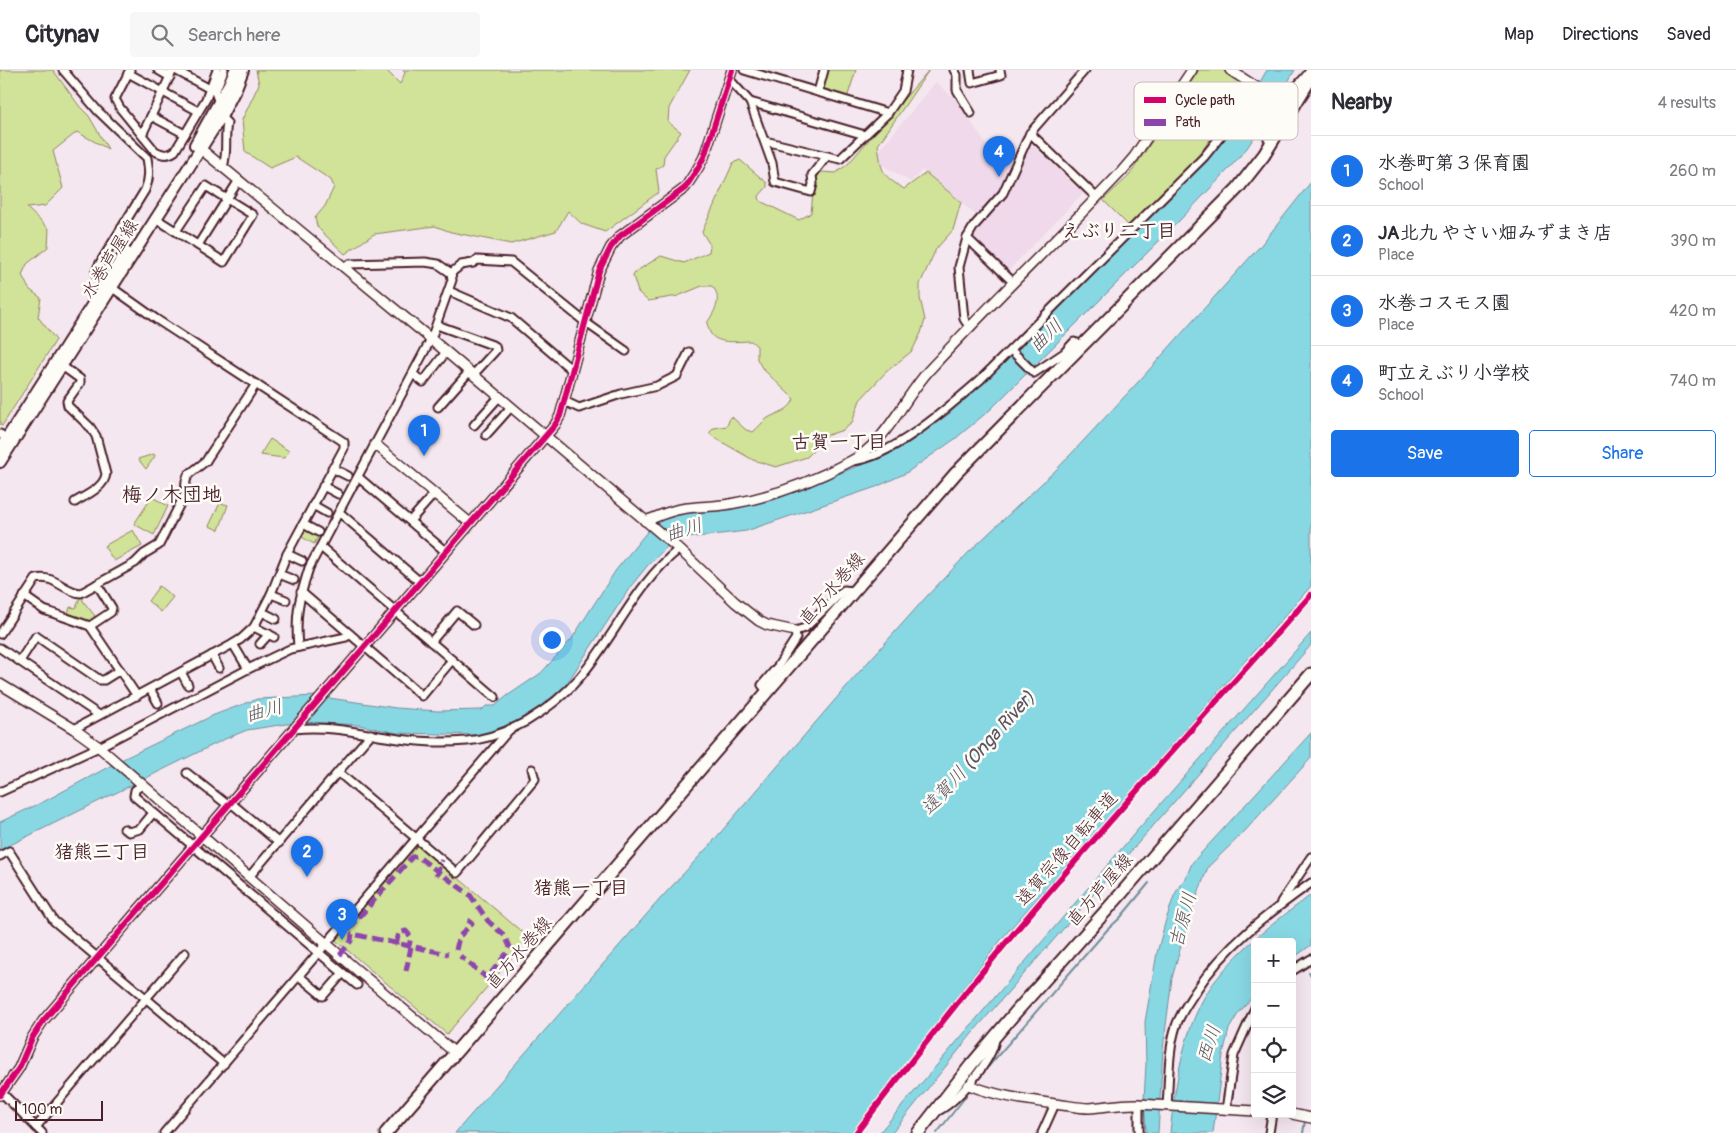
<!DOCTYPE html>
<html lang="en">
<head>
<meta charset="utf-8">
<style>
	:root { --surface:#fff; --page:#f7f7f7; --text:#2b2b33; --muted:#7c7c81; --line:#e1e1e2; --accent:#1a73e8 }
	body { margin:0; font-family:Pangolin,"Klee One",sans-serif; background:var(--page); color:var(--text) }
	.controls { position:absolute; right:15px; bottom:15px; display:grid; overflow:hidden; border-radius:5px; box-shadow:0 5px 20px #0002 }
	.controls button { width:45px; height:45px; display:grid; place-items:center; padding:0; border:0; border-bottom:1px solid var(--line); background:var(--surface); color:var(--text); font:25px sans-serif }
	.scale { position:absolute; left:15px; bottom:12px; width:88px; box-sizing:border-box; padding-left:5px; border:2px solid #4a1f2b; border-top:0; font-size:14px; line-height:18px; white-space:nowrap; color:#4a1f2b; -webkit-text-stroke:4px #fdfcf7; paint-order:stroke }
	.you { position:absolute; left:551px; top:569px; width:18px; height:18px; margin:-12px; border:4px solid #fff; border-radius:50%; background:#1a73e8; box-shadow:0 0 0 8px #1a73e833 }
	.badge { display:grid; place-items:center; width:32px; height:32px; border-radius:50%; background:var(--accent); color:#fff; font-size:16px; font-weight:700 }
	.pin { position:absolute; translate:-50% -41px; filter:drop-shadow(0 1px 2px #0008) }
	.pin::after { content:''; position:absolute; top:26px; width:18px; height:15px; background:inherit; clip-path:polygon(0 0,100% 0,50% 100%) }
	.list { margin:0; padding:0; list-style:none }
	h2 { display:flex; justify-content:space-between; align-items:center; height:65px; margin:0; padding:0 20px; font-size:21px }
	h2 small { font-size:16px; font-weight:400; color:var(--muted) }
	.list li { display:grid; grid-template-columns:32px 1fr auto; gap:15px; align-items:center; box-sizing:border-box; height:70px; padding:0 20px; border-top:1px solid var(--line) }
	.list b { display:block; font-size:19px; white-space:nowrap }
	.list p { margin:0; font-size:16px; white-space:nowrap; color:var(--muted) }
	.list em { font-size:16px; font-style:normal; color:var(--muted) }
	.actions { display:flex; gap:10px; padding:15px 20px }
	.actions a { flex:1; padding:11px 0; border:1px solid var(--accent); border-radius:5px; text-align:center; font-size:18px; color:var(--accent) }
	.actions .main { background:var(--accent); color:#fff }
	.icon { flex:none; width:28px; height:28px; fill:none; stroke:currentColor; stroke-width:2; stroke-linecap:round; stroke-linejoin:round }
	.map { position:relative; flex:none; width:1311px; height:1063px; overflow:hidden }
	header { display:flex; align-items:center; gap:30px; box-sizing:border-box; height:70px; padding:0 25px; background:var(--surface); border-bottom:1px solid var(--line) }
	header strong { font-size:24px }
	nav { display:flex; gap:28px; margin-inline-start:auto; font-size:18px }
	.search { width:350px; height:45px; background:var(--page); display:flex; align-items:center; gap:12px; box-sizing:border-box; padding:0 18px; border-radius:5px; color:var(--muted); font-size:19px }
	main { display:flex }
	aside { flex:1; background:var(--surface) }
	.map>svg:first-child { display:block }
	.built { fill:#efd9ea }
	.green { fill:#d1e398; stroke:#8e8162 }
	.water { fill:#88d8e4; stroke:#6f8e9a }
	.lines { fill:none; stroke-linecap:round; stroke-linejoin:round }
	.stream { stroke:#6f8e9a; stroke-width:2 }
	.minor-casing { stroke:#4a1f2b; stroke-width:11 }
	.tertiary-casing { stroke:#4a1f2b; stroke-width:12 }
	.secondary-casing { stroke:#4a1f2b; stroke-width:14 }
	.primary-casing { stroke:#4a1f2b; stroke-width:15 }
	.minor { stroke:#fdfcf7; stroke-width:7 }
	.tertiary { stroke:#fdfcf7; stroke-width:9 }
	.secondary { stroke:#fdfcf7; stroke-width:10 }
	.primary { stroke:#fdfcf7; stroke-width:11 }
	.quiet { stroke:#8e44ad; stroke-width:5; stroke-dasharray:10 5; stroke-linecap:butt }
	.cycleway-casing { stroke:#fdfcf7; stroke-width:9 }
	.cycleway { stroke:#d6006c; stroke-width:6 }
	.labels { text-anchor:middle; dominant-baseline:central; stroke-width:5; stroke-linejoin:round; paint-order:stroke }
	.street-label { font-size:18px; fill:#4a1f2b; stroke:#fdfcf7 }
	.neighbourhood-label { font-size:19px; font-weight:bold; fill:#4a1f2b; stroke:#fdfcf7 }
	.water-label { font-size:19px; font-style:italic; fill:#5d5662; stroke:#fdfcf7 }
	.quarter-label { font-size:20px; font-weight:bold; fill:#4a1f2b; stroke:#fdfcf7 }
	.key { fill:#fdfcf7; stroke:#c7baba; stroke-width:1 }
	.key-label { font-size:14px; fill:#4a1f2b }
</style>
</head>
<body>
<header>
<strong>Citynav</strong>
<div class="search"><svg class="icon" aria-label="search" viewBox="0 0 24 24"><circle cx="10" cy="10" r="6"/><path d="M15 15l6 6"/></svg>Search here</div>
<nav><a>Map</a><a>Directions</a><a>Saved</a></nav>
</header>
<main>
<div class="map">
<svg width="1311" height="1063" viewBox="0 0 1311 1063">
	<rect width="100%" height="100%" fill="#f5e7ef"/>
	<filter id="ink" filterUnits="userSpaceOnUse"><feTurbulence type="fractalNoise" baseFrequency=".02" numOctaves="2"/><feDisplacementMap in="SourceGraphic" scale="10" xChannelSelector="R" yChannelSelector="G"/><feConvolveMatrix kernelMatrix="1 2 1 2 8 2 1 2 1" color-interpolation-filters="sRGB"/></filter>
	<g filter="url(#ink)">
		<path class="built" d="M936 12 960 34 1001 99 1026 69 1083 123 1006 203 964 161 976 145 922 100 911 112 872 89Z"/>
		<g class="green">
			<path d="M0 0H53L80 37 89 46 108 79 77 62 53 81 63 118 45 136 27 138 49 159 48 177 27 194 22 205 29 219 41 228 38 247 56 270 2 356 0 355Z"/>
			<path d="M256 0H386L400 14 405 3 403 0H690L669 38 668 52 681 62 664 86 663 95 656 99 659 122 605 162 582 154 568 141 556 161 511 174 451 162 435 156 374 164 345 184 322 162 317 156 315 148 325 136 334 117 331 110 296 87 270 98 245 82 242 50 259 14Z"/>
			<path d="M827 0H856L847 28 823 21 821 19Z"/>
			<path d="M929 0 878 75C882 102 880 104 904 119L926 103 961 132 953 160 936 179 920 214V228L925 250 921 263 912 281 886 302 860 330 852 353 843 360 828 365 807 387 776 397 753 390 715 368 709 363 714 358 727 356 730 348 732 347 746 360 753 362C759 357 763 351 768 348 778 342 790 341 794 329L762 298 757 289V276L751 271C740 271 718 275 711 264 709 262 708 256 707 253 715 241 723 228 712 216H702L678 226 648 231 638 222 633 206 635 202 661 186 684 193 709 182 710 175 702 162 733 93 740 90 767 113V117L759 126 760 131 799 150 811 143 814 112 821 102 836 103 848 94Z"/>
			<path d="M1199 0H1223L1248 17 1196 89 1130 157 1103 130 1129 106Z"/>
			<path d="M270 369 289 381 284 388 260 385Z"/>
			<path d="M154 384 155 386 146 399 138 389Z"/>
			<path d="M152 427 168 436 154 465 134 454Z"/>
			<path d="M220 433 228 435 219 460 209 456Z"/>
			<path d="M304 457 319 465 314 474 300 466Z"/>
			<path d="M133 460 142 476 114 491 104 476Z"/>
			<path d="M159 516 173 527 161 542 148 531Z"/>
			<path d="M83 526V531L95 546 88 552 68 544 70 537 76 538 80 527Z"/>
			<path d="M416 772 529 868 447 964 334 869Z"/>
		</g>
		<g class="water">
			<path d="M1267 0H1295L1271 41 1247 78 1226 102 1179 151 991 339 955 369 906 403 876 417 746 461 679 469 671 473 648 495 631 516 565 616 543 635 517 651 495 661 483 665 397 663 359 655 324 653 286 654 247 660 225 669 0 780V752L45 731 125 688 214 645 257 629 316 626 396 638 438 641 482 640 486 636H495L507 626 541 603 571 570 616 500 655 452 681 443 774 430 890 383 949 344 1016 280 1208 88 1235 55Z"/>
			<path d="M1311 112V516L1004 866 852 1061 854 1063H455L661 828 708 777 853 609 927 526 969 482 1058 398 1140 310 1261 175Z"/>
			<path d="M1311 563V575L975 960 892 1063H879L1134 764Z"/>
			<path d="M1311 663V688L1244 762 1208 797 1188 851 1172 908 1163 979 1158 1063H1146L1144 1030 1146 994 1145 952 1157 883 1165 853 1174 826 1180 815 1186 808 1192 793Z"/>
			<path d="M1311 825V875L1292 889V872H1255V924L1238 944 1229 959 1223 985 1213 1063H1170C1175 1015 1184 951 1215 911 1241 877 1277 850 1311 825Z"/>
		</g>
		<g class="lines">
			<g class="stream">
				<path d="M1311 902 1309 903 1311 905"/>
				<path d="M988 997 1107 860 1120 848 1149 813"/>
				<path d="M937 1063 966 1026"/>
				<path d="M1303 1063 1305 1051"/>
			</g>
			<g class="minor-casing">
				<g id="minor">
					<path d="M63 0 98 41 147 88C149 100 150 108 145 120L100 193 96 201 97 207 156 249 344 372V378L287 484 271 524 254 557 241 569 233 574 74 659"/>
					<path d="M130 0 115 29 120 38 155 81C163 85 168 86 175 81L206 29 217 0"/>
					<path d="M158 0 170 7"/>
					<path d="M175 0 210 19"/>
					<path d="M744 0 888 43"/>
					<path d="M954 0 957 5V20L971 43"/>
					<path d="M970 0 972 13 1001 5 1000 0"/>
					<path d="M128 3 198 41"/>
					<path d="M730 10 750 32 772 93 775 112 811 122 813 114 812 105 827 86 840 89 888 43 903 21 907 0"/>
					<path d="M818 22 824 0"/>
					<path d="M750 32 865 65"/>
					<path d="M151 46 185 64"/>
					<path d="M1030 63 1097 128"/>
					<path d="M142 65 173 0"/>
					<path d="M1268 69C1274 58 1275 45 1281 34 1287 22 1303 13 1310 0"/>
					<path d="M765 71 827 86"/>
					<path d="M223 97C228 82 224 68 227 53L221 47 219 33 215 22 224 0"/>
					<path d="M155 148 224 192 253 145 206 116 176 161"/>
					<path d="M967 168 1013 212"/>
					<path d="M198 175 239 110"/>
					<path d="M451 203 461 195 473 193 477 190 511 192 585 252 626 281"/>
					<path d="M449 221 511 248 572 300"/>
					<path d="M437 255 495 276 496 280 473 305"/>
					<path d="M970 258 964 249 959 197 967 168 974 156 1003 123 1030 63 1085 0"/>
					<path d="M1011 280 1034 303 1064 283 1074 272 1084 275"/>
					<path d="M62 296 80 309V313L67 331 68 336 90 357 96 366 106 404C104 418 86 425 75 432"/>
					<path d="M413 304 423 312 446 282"/>
					<path d="M564 331 579 338 621 324 657 316 677 306 689 282"/>
					<path d="M438 337 469 302"/>
					<path d="M474 355 499 327"/>
					<path d="M0 364 11 371"/>
					<path d="M486 365 511 337"/>
					<path d="M852 391C892 388 951 335 981 309L1204 87 1232 52 1252 15"/>
					<path d="M332 398 348 406"/>
					<path d="M358 407 446 482"/>
					<path d="M323 416 338 424"/>
					<path d="M313 435 327 443"/>
					<path d="M339 442 420 512"/>
					<path d="M410 451 434 424"/>
					<path d="M303 454 318 462"/>
					<path d="M321 477 495 627"/>
					<path d="M287 484 302 491"/>
					<path d="M279 504 294 510"/>
					<path d="M301 522 422 626 452 590"/>
					<path d="M271 524 286 530"/>
					<path d="M24 526 44 540 90 556 137 626"/>
					<path d="M262 542 276 549"/>
					<path d="M90 556 111 542 112 538 97 514"/>
					<path d="M254 557 274 567"/>
					<path d="M0 564 36 509C54 504 64 522 81 523L135 493 144 484 159 475 185 424 186 411 188 405 206 391 209 386 256 314"/>
					<path d="M431 572 457 541 474 555"/>
					<path d="M233 574 248 599"/>
					<path d="M260 574 269 564"/>
					<path d="M298 577C295 543 299 530 309 498L431 269 452 210 451 203 438 194 425 192 349 194 345 198"/>
					<path d="M0 578 99 645"/>
					<path d="M212 585 219 598"/>
					<path d="M20 591 36 566 100 610H104L120 600"/>
					<path d="M181 602 188 615"/>
					<path d="M150 619 158 633"/>
					<path d="M767 621 762 615 778 596 796 568 795 561 805 558 844 520 853 521"/>
					<path d="M294 659C330 655 363 664 399 669 421 672 445 673 467 671 488 669 509 661 527 651 547 639 565 625 580 607 616 565 635 515 679 479"/>
					<path d="M338 702 371 664"/>
					<path d="M187 703 229 736"/>
					<path d="M142 715 135 720 134 726 357 915"/>
					<path d="M0 722 99 677 248 599 290 579 346 567 350 564"/>
					<path d="M231 733 279 773"/>
					<path d="M124 759 129 762 140 759 153 743"/>
					<path d="M0 786 9 781 54 851 224 994"/>
					<path d="M249 807 338 702 457 803 535 709 532 699"/>
					<path d="M1281 832 1311 787"/>
					<path d="M1292 901 1311 889"/>
					<path d="M299 906 323 926 343 903"/>
					<path d="M0 1021 42 1063"/>
					<path d="M1139 1034V1063"/>
					<path d="M1167 1036C1169 1010 1168 981 1176 956 1180 944 1188 933 1195 922 1225 876 1266 845 1311 813"/>
					<path d="M940 1040C958 1030 993 990 995 969"/>
					<path d="M1226 1040 1234 985 1255 938"/>
					<path d="M36 1057 185 883"/>
					<path d="M164 1063 510 659"/>
					<path d="M1042 1063 1055 1034"/>
					<path d="M1269 1063 1272 1044"/>
				</g>
			</g>
			<g class="tertiary-casing">
				<g id="tertiary">
					<path d="M1230 0 1281 33"/>
					<path d="M196 75 431 269 679 479 735 532 759 551 767 555 795 561"/>
					<path d="M375 374 470 453"/>
					<path d="M645 451C657 447 668 441 681 439 697 436 714 437 730 434 771 427 814 411 851 391 888 372 904 326 932 297 994 230 1060 167 1122 101L1134 87 1192 0"/>
					<path d="M0 614 74 659 99 677 351 895 454 982"/>
					<path d="M969 1015C996 1026 1026 1030 1055 1034 1066 1035 1078 1038 1089 1038 1106 1037 1122 1033 1139 1034L1255 1041"/>
					<path d="M0 1025 19 998 32 968 43 951 555 355 560 346 599 201 611 177 620 166 685 118 698 98 704 87 732 0"/>
					<path d="M1292 1044 1311 1048"/>
				</g>
			</g>
			<g class="secondary-casing">
				<g id="secondary">
					<path d="M195 75 229 14 235 0"/>
					<path d="M0 379 126 182"/>
					<path d="M0 392 221 47 236 18 243 0"/>
				</g>
			</g>
			<g class="primary-casing">
				<g id="primary">
					<path d="M386 1063 956 403 1238 118 1264 85 1311 8"/>
					<path d="M918 1063 971 995 1015 943 1120 825 1311 604"/>
				</g>
			</g>
			<use href="#minor" class="minor"/>
			<use href="#tertiary" class="tertiary"/>
			<use href="#secondary" class="secondary"/>
			<use href="#primary" class="primary"/>
			<g class="quiet">
				<path d="M436 806 442 790"/>
				<path d="M349 859 412 787 417 786 470 825 488 851 505 866 510 877 507 883 487 908 460 886"/>
				<path d="M396 874 399 863 406 861 411 867 409 876"/>
				<path d="M456 880 459 867 472 853 468 850"/>
				<path d="M340 885 351 871 352 864 448 884"/>
				<path d="M406 901 411 877"/>
			</g>
			<g class="cycleway-casing">
				<g id="cycleway">
					<path d="M0 1025 19 998 32 968 43 951 555 355 560 346 599 201 611 177 620 166 685 118 698 98 704 87 732 0"/>
					<path d="M856 1063C908 995 960 928 1015 862 1111 747 1212 637 1311 525"/>
				</g>
			</g>
			<use href="#cycleway" class="cycleway"/>
		</g>
	</g>
	<g class="labels">
		<g class="street-label">
			<text transform="translate(110 189) rotate(-58)">水巻芦屋線</text>
			<text transform="translate(832 519) rotate(-49)">直方水巻線</text>
			<text transform="translate(1067 779) rotate(-49)">遠賀宗像自転車道</text>
			<text transform="translate(1100 820) rotate(-49)">直方芦屋線</text>
			<text transform="translate(519 883) rotate(-49)">直方水巻線</text>
		</g>
		<g class="neighbourhood-label">
			<text x="1119" y="161">えぶり二丁目</text>
			<text x="839" y="372">古賀一丁目</text>
			<text x="102" y="782">猪熊三丁目</text>
			<text x="581" y="818">猪熊一丁目</text>
		</g>
		<g class="water-label">
			<text transform="translate(1046 266) rotate(-44)">曲川</text>
			<text transform="translate(684 460) rotate(-17)">曲川</text>
			<text transform="translate(264 641) rotate(-15)">曲川</text>
			<text transform="translate(978 683) rotate(-48)">遠賀川 (Onga River)</text>
			<text transform="translate(1183 850) rotate(-75)">吉原川</text>
			<text transform="translate(1209 974) rotate(-72)">西川</text>
		</g>
		<g class="quarter-label">
			<text x="172" y="424">梅ノ木団地</text>
		</g>
	</g>
	<rect x="1134" y="12" width="164" height="58" rx="8" class="key"/>
	<rect x="1144" y="27" width="22" height="6" fill="#d6006c"/>
	<rect x="1144" y="49" width="22" height="7" fill="#8e44ad"/>
	<g class="key-label">
		<text x="1175" y="35">Cycle path</text>
		<text x="1175" y="57">Path</text>
	</g>
</svg>
<div class="controls">
<button>+</button>
<button>−</button>
<button><svg class="icon" aria-label="locate" viewBox="0 0 24 24"><circle cx="12" cy="12" r="6"/><path d="M12 2v4M12 18v4M2 12h4M18 12h4"/></svg></button>
<button><svg class="icon" aria-label="layers" viewBox="0 0 24 24"><path d="M12 4l9 5-9 5-9-5zM3 14l9 5 9-5"/></svg></button>
</div>
<div class="scale">100 m</div>
<div class="you"></div>
<div class="pin badge" style="left:424px;top:386px">1</div>
<div class="pin badge" style="left:307px;top:807px">2</div>
<div class="pin badge" style="left:342px;top:870px">3</div>
<div class="pin badge" style="left:999px;top:107px">4</div>
</div>
<aside>
<h2>Nearby<small>4 results</small></h2>
<ul class="list">
<li><span class="badge">1</span><div><b>水巻町第３保育園</b><p>School</p></div><em>260 m</em></li>
<li><span class="badge">2</span><div><b>JA北九 やさい畑みずまき店</b><p>Place</p></div><em>390 m</em></li>
<li><span class="badge">3</span><div><b>水巻コスモス園</b><p>Place</p></div><em>420 m</em></li>
<li><span class="badge">4</span><div><b>町立えぶり小学校</b><p>School</p></div><em>740 m</em></li>
</ul>
<div class="actions"><a class="main">Save</a><a>Share</a></div>
</aside>
</main>
</body>
</html>
